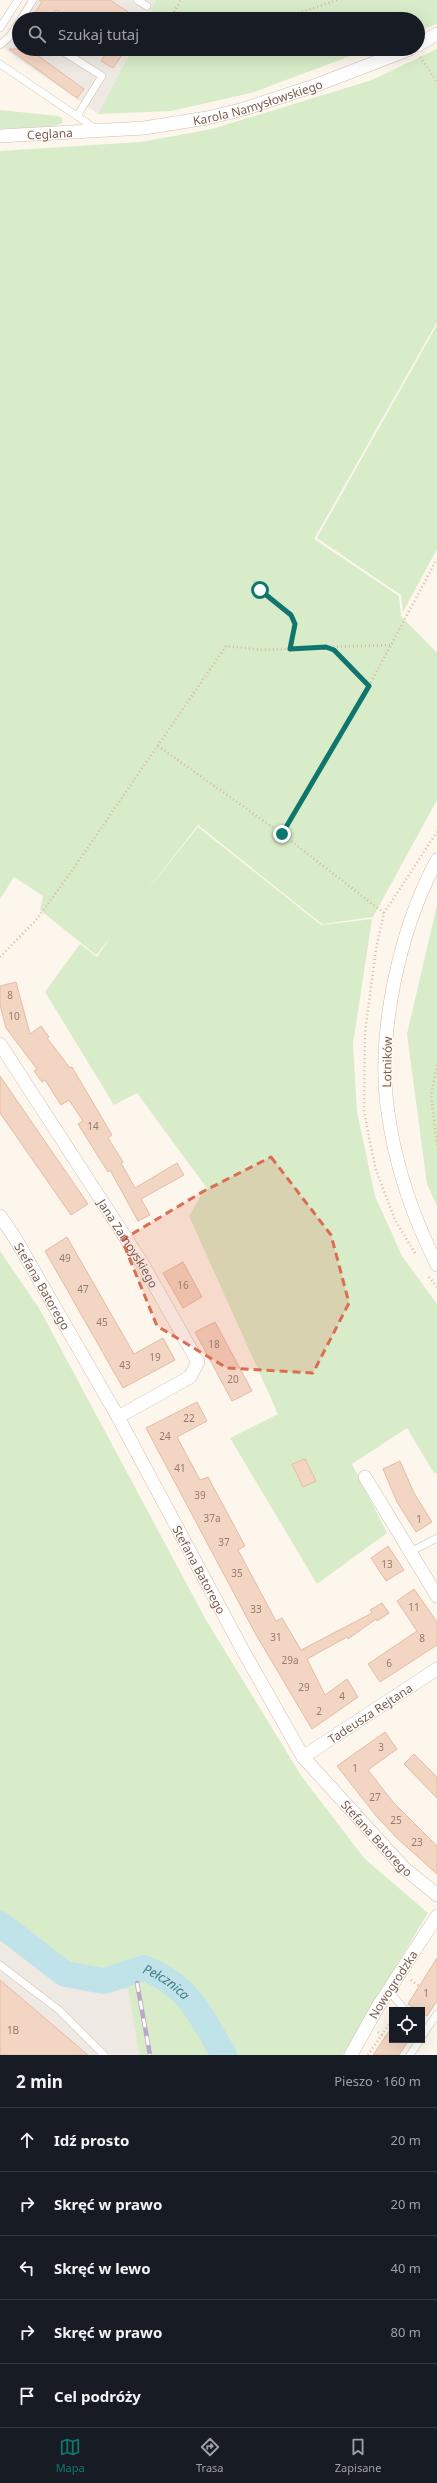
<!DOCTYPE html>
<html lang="pl">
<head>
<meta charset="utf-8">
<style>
	:root { --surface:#171b24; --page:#20242c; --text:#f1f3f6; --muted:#9ea1a6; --line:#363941; --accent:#0f766e }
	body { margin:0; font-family:"Noto Sans",sans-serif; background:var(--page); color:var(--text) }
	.controls { position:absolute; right:12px; bottom:12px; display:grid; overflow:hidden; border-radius:0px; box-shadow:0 4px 16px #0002 }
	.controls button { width:36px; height:36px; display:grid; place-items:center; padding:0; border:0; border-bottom:1px solid var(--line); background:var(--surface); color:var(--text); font:20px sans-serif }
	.stop { position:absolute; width:12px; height:12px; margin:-9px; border:3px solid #0f766e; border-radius:50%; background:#fff }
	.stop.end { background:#0f766e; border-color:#fff; box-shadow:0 1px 4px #0008 }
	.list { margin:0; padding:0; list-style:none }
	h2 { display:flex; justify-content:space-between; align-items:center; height:52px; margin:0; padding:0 16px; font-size:17px }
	h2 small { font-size:13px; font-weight:400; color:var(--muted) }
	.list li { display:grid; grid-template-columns:26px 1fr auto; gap:12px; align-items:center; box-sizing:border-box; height:64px; padding:0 16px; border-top:1px solid var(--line) }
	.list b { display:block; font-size:15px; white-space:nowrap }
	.list em { font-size:13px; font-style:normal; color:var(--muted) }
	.icon { flex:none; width:22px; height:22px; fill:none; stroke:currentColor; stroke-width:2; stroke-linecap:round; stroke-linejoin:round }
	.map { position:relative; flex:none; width:437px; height:2055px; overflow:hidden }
	.search { position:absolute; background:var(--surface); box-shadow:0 4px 16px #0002; left:12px; right:12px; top:12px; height:44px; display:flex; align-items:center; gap:10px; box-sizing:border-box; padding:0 14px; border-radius:22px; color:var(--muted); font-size:15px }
	.sheet { height:372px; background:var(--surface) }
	nav { display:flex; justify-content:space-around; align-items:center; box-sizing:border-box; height:56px; border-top:1px solid var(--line); background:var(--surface); font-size:11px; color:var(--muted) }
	nav a { display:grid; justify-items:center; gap:2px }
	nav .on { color:var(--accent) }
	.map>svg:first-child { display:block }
	.industrial { fill:#efe9e4 }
	.green { fill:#d8ecc9 }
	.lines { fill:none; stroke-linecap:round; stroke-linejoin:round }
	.river { stroke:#bfe3e8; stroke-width:26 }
	.building { fill:#f3d5c3; stroke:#e6bba3 }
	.service-casing { stroke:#d1beb0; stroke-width:8 }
	.minor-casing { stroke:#d1beb0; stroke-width:14 }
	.path { stroke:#d9b8a5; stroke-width:2.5; stroke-dasharray:1 3; stroke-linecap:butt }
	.service { stroke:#fff; stroke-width:7 }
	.minor { stroke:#fff; stroke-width:13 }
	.rail-casing { stroke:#b9a8c9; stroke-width:4.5 }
	.rail { stroke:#fffaf3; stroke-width:3; stroke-dasharray:9; stroke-linecap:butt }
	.route { stroke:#0f766e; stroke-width:5 }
	.marked { fill:#dc6d51; fill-opacity:0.2; stroke:#dc6d51; stroke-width:3; stroke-dasharray:8 5; stroke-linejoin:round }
	.labels { text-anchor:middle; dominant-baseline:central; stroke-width:3; stroke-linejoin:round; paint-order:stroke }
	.number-label { font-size:10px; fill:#987a6a }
	.street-label { font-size:12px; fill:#7a5c4d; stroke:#fffaf3 }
	.water-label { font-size:13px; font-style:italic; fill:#437c86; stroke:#fffaf3 }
</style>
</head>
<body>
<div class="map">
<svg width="437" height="2055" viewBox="0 0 437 2055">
	<rect width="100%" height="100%" fill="#fdf6ec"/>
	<g class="industrial">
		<path d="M27 0H156L147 19H19V49H132L98 114 2 47Z"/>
		<path d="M0 1933 41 1968 83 1989 128 1988 139 2055H0Z"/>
	</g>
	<g class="green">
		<path d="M156 0H437V24L418 31V19H147Z"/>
		<path d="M132 49H369L251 93 171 111 98 114Z"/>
		<path d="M437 49V322L314 539 399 596 401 616 437 653V800L373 917 322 924 198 825 141 898 198 827 321 925 372 919 353 1044 357 1112 375 1196 402 1256 437 1304V1473H434L407 1428 352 1464 387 1533 317 1584 230 1438 278 1414 189 1216 206 1187 137 1093 114 1105 45 992 80 944 97 957 110 938 96 955 40 910 43 896 14 877 0 899V151L141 142 212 129 372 80Z"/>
		<path d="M0 110 58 116 62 118V123L52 127 0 129Z"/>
		<path d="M437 325V549L403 612 401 595 317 538Z"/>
		<path d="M437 905V1206L427 1184 407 1034Z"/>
		<path d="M0 1251 39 1308 206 1620 302 1777 365 1859 428 1913 343 2055H139L128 1989H83L63 1984 0 1933Z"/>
	</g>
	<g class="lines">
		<path class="river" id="s1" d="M0 1924 65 1974 104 1981 144 1968C190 1986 200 2015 224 2055"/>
	</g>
	<g class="building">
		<path d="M39 0H110L139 19H70L56 10 50 19H31L42 2Z"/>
		<path d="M9 49H29L84 89 77 98Z"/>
		<path d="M109 49H126L113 68 101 61Z"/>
		<path d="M16 982 30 1034 41 1026 49 1037 47 1038 70 1068 72 1067 112 1135 108 1138 123 1162 121 1163 135 1188 177 1163 184 1175 141 1199 150 1215 138 1221 110 1170 108 1172 78 1124 83 1121 69 1100 61 1105 45 1080 42 1082 34 1071 37 1069 6 1028 0 1005V986Z"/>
		<path d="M0 1076 88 1204 71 1215 0 1113Z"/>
		<path d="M67 1237 134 1354 163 1338 175 1360 123 1388 45 1251Z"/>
		<path d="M183 1262 202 1297 183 1308 163 1273Z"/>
		<path d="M215 1322 252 1391 232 1401 195 1332Z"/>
		<path d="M197 1402 207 1421 177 1437 200 1480 208 1477 245 1546 238 1550 276 1621 282 1618 301 1650 372 1613 370 1610 382 1603 389 1613 377 1621 376 1619 348 1639 347 1637 307 1659 325 1695 347 1679 358 1697 312 1729 255 1633 146 1428Z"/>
		<path d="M305 1459 316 1481 303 1487 292 1464Z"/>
		<path d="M400 1461 414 1493 432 1522 416 1532 397 1502 383 1469Z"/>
		<path d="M388 1546 404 1570 386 1581 371 1558Z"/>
		<path d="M414 1589 437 1622V1645L380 1682 368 1664 417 1631 397 1601Z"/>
		<path d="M385 1732 397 1749 368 1770 393 1802 437 1846V1874L399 1840 377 1817 337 1766Z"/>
		<path d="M414 1754 437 1777V1798L404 1764Z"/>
		<path d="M437 1958V2001L427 2016 422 2013V2010H417L408 2004Z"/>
		<path d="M0 1980 88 2055H0Z"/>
		<path d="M392 2027V2040H409L399 2055H373Z"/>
	</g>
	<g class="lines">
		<g class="service-casing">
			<g id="service">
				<path d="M137 0 147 6"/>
				<path d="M21 19 33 0"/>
				<path d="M0 28 18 0"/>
				<path d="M0 45 10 36 19 22"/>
				<path d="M59 49 102 76 77 116"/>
				<path d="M0 64 96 129"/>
				<path d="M410 1552 437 1538"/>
				<path d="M0 1965 59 2010 104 2055"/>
				<path d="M389 1991 405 2010"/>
				<path d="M422 2036 437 2014"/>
				<path d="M410 2055 420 2040"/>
			</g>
		</g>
		<g class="minor-casing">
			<g id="minor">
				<path d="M418 45 437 34"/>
				<path id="s2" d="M0 136 144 128 207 118 244 109 314 86 410 49"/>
				<path d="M437 860C400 928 376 1034 388 1112 395 1165 413 1217 437 1265"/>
				<path id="s3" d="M0 1044 142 1263 198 1362 190 1377 118 1417"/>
				<path id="s4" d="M0 1216 15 1238 118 1417 241 1647 303 1757 404 1868 437 1895"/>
				<path d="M365 1477 437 1596"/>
				<path id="s5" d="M303 1757 437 1669"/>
				<path id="s6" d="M351 2055 377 2008 437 1916"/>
			</g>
		</g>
		<g class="path">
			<path d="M170 19 181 0"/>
			<path d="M279 19 338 0"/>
			<path d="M420 57 437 82"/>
			<path d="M254 581C262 592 294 615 295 624 295 631 292 642 290 649"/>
			<path d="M329 647 390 645"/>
			<path d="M158 746 282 834 384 913"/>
			<path d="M282 834 369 686"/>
			<path d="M0 957 36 920 69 875 226 646 263 650 326 647 334 650 369 686 437 559"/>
			<path d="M437 1065 431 1095 437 1145"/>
			<path d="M415 1253 395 1220 375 1167 364 1111 365 1033 376 949 384 913 437 832"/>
			<path d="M429 1277 437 1287"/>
			<path d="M411 1980 419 1986"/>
			<path d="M378 2032 385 2037"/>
			<path d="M368 2055 392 2020"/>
		</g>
		<use href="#service" class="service"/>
		<use href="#minor" class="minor"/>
		<g class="rail-casing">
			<path id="rail" d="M137 1983 150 2055"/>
		</g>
		<use href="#rail" class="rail"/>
	</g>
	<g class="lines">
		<path class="route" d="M260 590 291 615 295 624 290 649 326 647 334 650 369 686 282 834"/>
	</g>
	<path class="marked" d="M271 1157 331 1235 349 1303 313 1373 227 1368 157 1326 122 1240 204 1191Z"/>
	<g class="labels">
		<g class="number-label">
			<text x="10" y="995">8</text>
			<text x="14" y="1016">10</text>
			<text x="93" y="1126">14</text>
			<text x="65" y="1258">49</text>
			<text x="183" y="1285">16</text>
			<text x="83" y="1289">47</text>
			<text x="102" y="1322">45</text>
			<text x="214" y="1344">18</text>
			<text x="155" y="1357">19</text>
			<text x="125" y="1365">43</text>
			<text x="233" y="1379">20</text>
			<text x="189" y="1418">22</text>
			<text x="165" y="1436">24</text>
			<text x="180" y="1468">41</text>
			<text x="200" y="1495">39</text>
			<text x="212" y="1518">37a</text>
			<text x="419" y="1519">1</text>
			<text x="224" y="1542">37</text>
			<text x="387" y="1564">13</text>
			<text x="237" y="1573">35</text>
			<text x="414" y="1607">11</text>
			<text x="256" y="1609">33</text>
			<text x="276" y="1637">31</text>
			<text x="422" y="1638">8</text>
			<text x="290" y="1660">29a</text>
			<text x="389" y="1663">6</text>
			<text x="304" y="1687">29</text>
			<text x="342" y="1696">4</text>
			<text x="319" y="1711">2</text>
			<text x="381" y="1747">3</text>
			<text x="355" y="1768">1</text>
			<text x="375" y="1797">27</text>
			<text x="396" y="1820">25</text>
			<text x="417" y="1842">23</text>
			<text x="426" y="1993">1</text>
			<text x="13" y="2030">1B</text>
		</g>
		<g class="street-label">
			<text stroke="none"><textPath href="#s2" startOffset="261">Karola Namysłowskiego</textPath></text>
			<text stroke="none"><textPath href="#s2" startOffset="50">Ceglana</textPath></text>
			<text transform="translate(387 1062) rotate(-89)">Lotników</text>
			<text stroke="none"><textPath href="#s3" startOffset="237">Jana Zamoyskiego</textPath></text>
			<text stroke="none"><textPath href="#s4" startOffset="82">Stefana Batorego</textPath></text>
			<text stroke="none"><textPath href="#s4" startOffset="406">Stefana Batorego</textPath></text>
			<text stroke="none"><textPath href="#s5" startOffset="80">Tadeusza Rejtana</textPath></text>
			<text stroke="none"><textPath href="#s4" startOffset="730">Stefana Batorego</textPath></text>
			<text stroke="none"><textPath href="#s6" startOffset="82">Nowogrodzka</textPath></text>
		</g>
		<g class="water-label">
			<text stroke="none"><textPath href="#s1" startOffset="190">Pełcznica</textPath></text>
		</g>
	</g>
</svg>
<div class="controls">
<button><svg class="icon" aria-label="locate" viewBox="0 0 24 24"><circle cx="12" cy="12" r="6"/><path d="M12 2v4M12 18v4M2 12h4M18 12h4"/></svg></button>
</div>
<div class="stop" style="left:260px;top:590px"></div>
<div class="stop end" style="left:282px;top:834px"></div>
<div class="search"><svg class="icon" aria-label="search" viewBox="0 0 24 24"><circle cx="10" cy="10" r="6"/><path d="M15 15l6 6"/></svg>Szukaj tutaj</div>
</div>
<section class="sheet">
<h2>2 min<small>Pieszo · 160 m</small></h2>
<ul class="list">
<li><svg class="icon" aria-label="ahead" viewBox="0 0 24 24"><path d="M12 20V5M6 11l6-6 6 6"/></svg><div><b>Idź prosto</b></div><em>20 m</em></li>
<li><svg class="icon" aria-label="right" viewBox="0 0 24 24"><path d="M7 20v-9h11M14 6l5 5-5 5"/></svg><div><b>Skręć w prawo</b></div><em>20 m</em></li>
<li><svg class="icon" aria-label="left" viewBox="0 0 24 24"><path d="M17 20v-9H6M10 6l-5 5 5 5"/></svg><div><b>Skręć w lewo</b></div><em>40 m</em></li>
<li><svg class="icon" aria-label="right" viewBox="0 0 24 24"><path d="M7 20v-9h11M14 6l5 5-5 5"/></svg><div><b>Skręć w prawo</b></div><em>80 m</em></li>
<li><svg class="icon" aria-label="arrive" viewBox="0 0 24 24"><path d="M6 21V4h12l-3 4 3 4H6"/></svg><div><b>Cel podróży</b></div></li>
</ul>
</section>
<nav>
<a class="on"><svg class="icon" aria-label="map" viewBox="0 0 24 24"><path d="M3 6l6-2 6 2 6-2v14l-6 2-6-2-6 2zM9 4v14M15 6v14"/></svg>Mapa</a>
<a><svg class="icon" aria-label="directions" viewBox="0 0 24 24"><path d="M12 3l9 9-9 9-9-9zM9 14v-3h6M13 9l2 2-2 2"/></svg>Trasa</a>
<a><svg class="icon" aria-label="saved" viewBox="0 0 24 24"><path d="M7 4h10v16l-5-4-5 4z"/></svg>Zapisane</a>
</nav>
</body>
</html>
